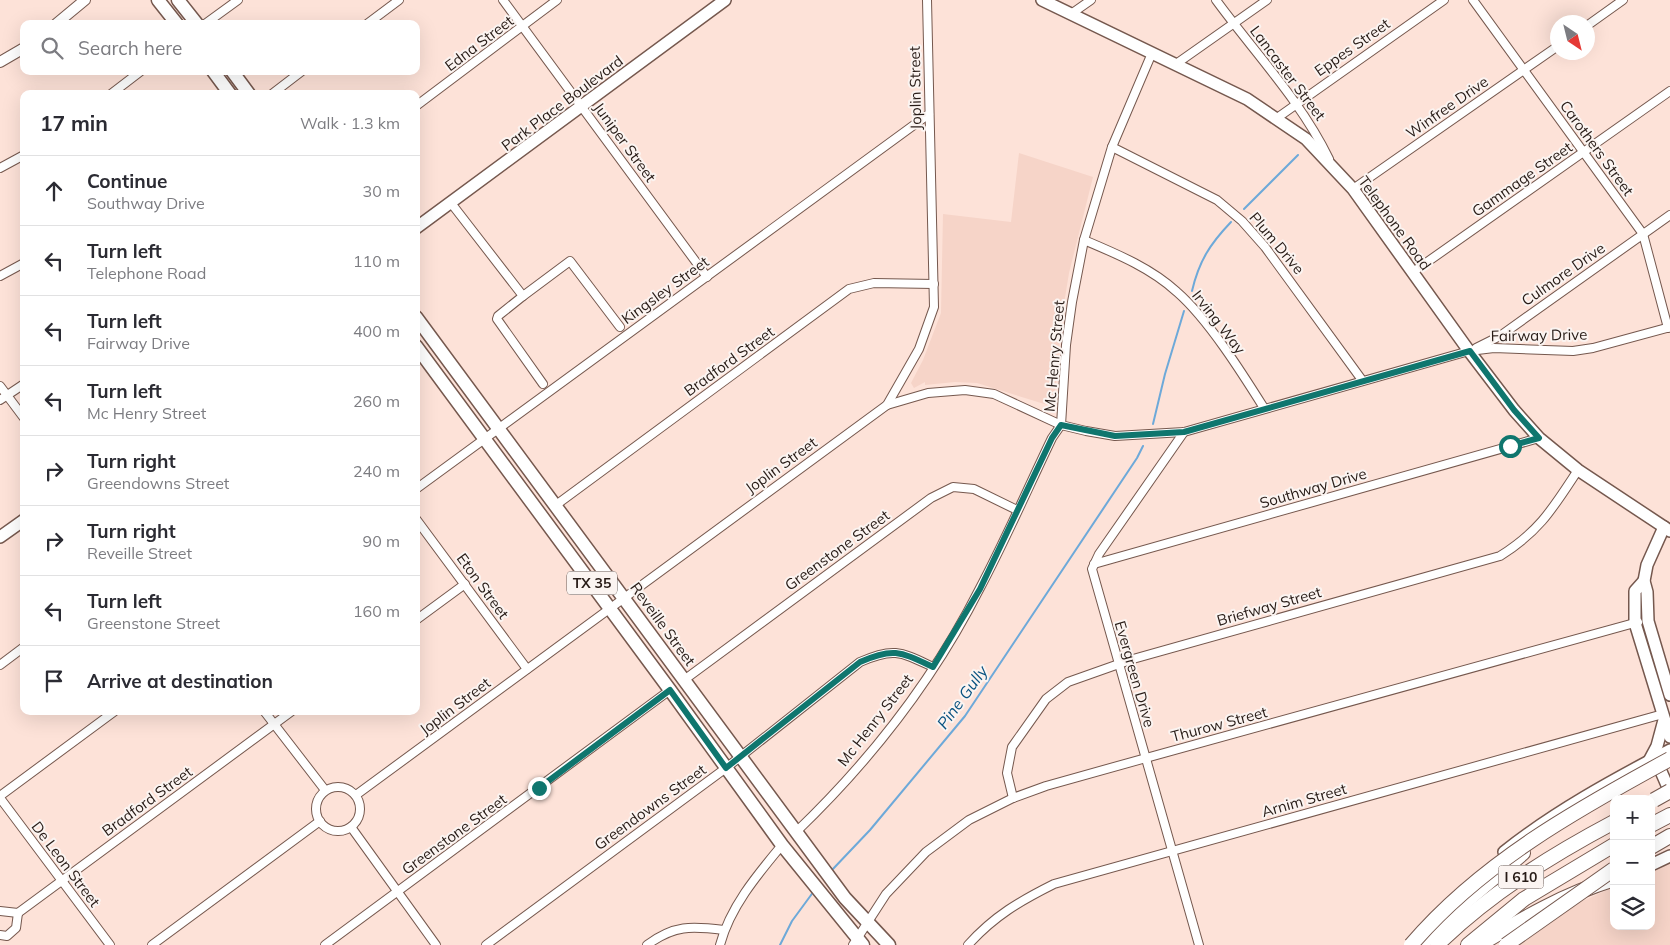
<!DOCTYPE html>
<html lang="en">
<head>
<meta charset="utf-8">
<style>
	:root { --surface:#fff; --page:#f2f2f3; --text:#2b2b33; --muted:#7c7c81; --line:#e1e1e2 }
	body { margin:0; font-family:Mulish,sans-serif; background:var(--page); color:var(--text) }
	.controls { position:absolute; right:15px; bottom:15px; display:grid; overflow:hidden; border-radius:10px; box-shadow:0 5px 20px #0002 }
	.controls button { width:45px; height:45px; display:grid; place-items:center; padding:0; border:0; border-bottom:1px solid var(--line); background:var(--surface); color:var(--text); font:25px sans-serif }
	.compass { position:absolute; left:1550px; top:15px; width:45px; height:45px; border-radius:50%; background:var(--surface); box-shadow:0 5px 20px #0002; rotate:145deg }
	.stop { position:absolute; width:15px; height:15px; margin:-11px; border:4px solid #0f766e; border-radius:50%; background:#fff }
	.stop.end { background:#0f766e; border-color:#fff; box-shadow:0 1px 5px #0008 }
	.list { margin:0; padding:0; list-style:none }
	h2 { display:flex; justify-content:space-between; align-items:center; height:65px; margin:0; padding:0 20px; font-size:21px }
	h2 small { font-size:16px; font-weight:400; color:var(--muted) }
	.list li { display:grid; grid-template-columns:32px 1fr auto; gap:15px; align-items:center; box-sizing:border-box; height:70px; padding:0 20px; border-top:1px solid var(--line) }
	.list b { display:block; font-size:19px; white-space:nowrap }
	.list p { margin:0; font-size:16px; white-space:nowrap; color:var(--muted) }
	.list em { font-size:16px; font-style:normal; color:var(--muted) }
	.icon { flex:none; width:28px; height:28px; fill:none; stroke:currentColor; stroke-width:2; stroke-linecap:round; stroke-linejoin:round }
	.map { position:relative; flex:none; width:1670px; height:945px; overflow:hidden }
	.search { position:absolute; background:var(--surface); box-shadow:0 5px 20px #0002; left:20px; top:20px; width:400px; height:55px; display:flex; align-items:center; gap:12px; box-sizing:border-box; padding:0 18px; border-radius:10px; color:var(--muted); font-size:19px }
	.panel { position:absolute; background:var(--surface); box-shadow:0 5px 20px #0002; left:20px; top:90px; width:400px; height:625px; border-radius:10px }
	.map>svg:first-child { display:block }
	.built { fill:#f6d4c8 }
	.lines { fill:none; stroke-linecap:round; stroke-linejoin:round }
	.stream { stroke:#6da9d9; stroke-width:2 }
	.minor-casing { stroke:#75584e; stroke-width:10 }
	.tertiary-casing { stroke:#75584e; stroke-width:12 }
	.secondary-casing { stroke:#75584e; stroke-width:14 }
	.primary-casing { stroke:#75584e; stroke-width:15 }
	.motorway-casing { stroke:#75584e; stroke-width:16 }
	.minor { stroke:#fff; stroke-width:8 }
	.tertiary { stroke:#fff; stroke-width:10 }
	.secondary { stroke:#fff; stroke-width:11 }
	.primary { stroke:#fff; stroke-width:12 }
	.motorway { stroke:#fff; stroke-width:14 }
	.motorway-bridge-casing { stroke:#75584e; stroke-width:16; stroke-linecap:butt }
	.motorway-bridge { stroke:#fff; stroke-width:14 }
	.route { stroke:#0f766e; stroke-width:6 }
	.labels { text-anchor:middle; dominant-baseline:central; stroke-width:4; stroke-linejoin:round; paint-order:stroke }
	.shield { fill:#fbf4f1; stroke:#675c58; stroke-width:1 }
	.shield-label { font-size:14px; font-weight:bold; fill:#271b16 }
	.street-label { font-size:15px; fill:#271b16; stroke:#fbf4f1 }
	.water-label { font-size:16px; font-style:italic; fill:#085280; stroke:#fbf4f1 }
</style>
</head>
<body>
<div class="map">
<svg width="1670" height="945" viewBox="0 0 1670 945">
	<rect width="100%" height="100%" fill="#fde2d8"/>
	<g class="built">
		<path d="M1019 153 1093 177 1069 273 1062 316 1054 407 977 383 955 382 925 385V382L914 388 911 383 923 360 941 313 943 214 1011 222Z"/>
		<path d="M1670 862V945H1506L1560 911 1614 887V926H1651V871Z"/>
	</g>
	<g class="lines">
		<g class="stream">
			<path d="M1244 209 1298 155"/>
			<path d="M1192 291C1199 261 1210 244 1231 222"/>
			<path d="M1153 424 1165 374 1184 311"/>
			<path d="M832 870 870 830 965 716 1137 458 1143 446"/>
			<path d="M780 945 792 921 814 891"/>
		</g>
		<g class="minor-casing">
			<g id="minor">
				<path d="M503 0 707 277"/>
				<path d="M1216 0C1254 52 1301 101 1329 159"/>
				<path d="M1473 0 1643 234 1668 328"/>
				<path d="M1071 14 1091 0"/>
				<path d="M205 24 238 0"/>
				<path d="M367 24 399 0"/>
				<path d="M1588 25 1623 0"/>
				<path d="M1176 64 1267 0"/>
				<path d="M111 94 141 71"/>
				<path d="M272 94 302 71"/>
				<path d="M416 106 557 0"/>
				<path d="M1277 118 1444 0"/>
				<path d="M1112 147 1217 200 1242 221 1265 247 1362 380"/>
				<path d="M0 168 24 155"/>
				<path d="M1353 189 1558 46"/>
				<path d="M451 203 523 296 570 261 620 327"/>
				<path d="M1084 240C1117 254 1151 268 1177 292 1208 319 1242 373 1264 408"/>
				<path d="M1413 272 1670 91"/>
				<path d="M0 276 24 263"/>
				<path d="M523 296 498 316 497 319 543 384"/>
				<path d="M1476 348 1500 336 1670 215"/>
				<path d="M0 386 24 418"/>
				<path d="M0 400 24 384"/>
				<path d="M887 405 928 393 965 390 994 394 1061 425 1086 431 1115 436 1184 432 1469 351 1494 348 1573 351 1593 348 1670 327"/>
				<path d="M1184 432 1099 554 1092 569 1199 945"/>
				<path d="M416 489 929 114"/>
				<path d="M556 505 849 289 874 283 934 284"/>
				<path d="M416 519 527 669"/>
				<path d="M1094 564 1539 438"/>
				<path d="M416 620 465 584"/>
				<path d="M0 665 24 647"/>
				<path d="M684 680 931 498 953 487 974 489 1017 510"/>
				<path d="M264 711 325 790"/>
				<circle cx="338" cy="809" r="22"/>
				<path d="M356 795 887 405 919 349 934 307 927 0"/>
				<path d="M0 796 115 711"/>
				<path d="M0 798 110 945"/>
				<path d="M1013 798 1007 773 1012 747 1046 699 1068 682 1133 659 1500 556C1540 531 1553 508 1578 470"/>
				<path d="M351 827 436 945"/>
				<path d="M796 832C869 762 934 679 980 588 1006 539 1028 488 1052 438L1061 425 1066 345 1072 302 1084 240 1112 147 1152 53"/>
				<path d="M0 911 18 913"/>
				<path d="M18 913 292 711"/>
				<path d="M0 935 7 936 16 928 18 913"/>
				<path d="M152 945 320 821"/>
				<path d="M325 945 670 690"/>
				<path d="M486 945 726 768 860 662C894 647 901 652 933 667"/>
				<path d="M647 945C674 925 691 926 724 930"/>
				<path d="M720 945C730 907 757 875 782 845"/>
				<path d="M853 945 886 894 926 852 969 820 1013 798 1046 786 1146 758 1638 622"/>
				<path d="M968 945C994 916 1020 901 1054 884L1663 714"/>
			</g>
		</g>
		<g class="tertiary-casing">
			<g id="tertiary">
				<path d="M56 24 85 0"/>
				<path d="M0 62 24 48"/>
			</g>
		</g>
		<g class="secondary-casing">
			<g id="secondary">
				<path d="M1042 0 1247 99 1306 139 1353 189 1469 351 1514 410 1539 438 1578 470 1670 531"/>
				<path d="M416 228 725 0"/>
				<path d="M1664 527 1647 565 1644 581 1647 592 1648 621 1670 695"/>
				<path d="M0 537 24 520"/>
				<path d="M1644 581 1635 591V623L1670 737"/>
				<path d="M1664 720 1657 746 1649 761 1660 769 1670 792"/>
				<path d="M1504 852C1554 812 1613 780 1670 750"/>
				<path d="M1651 865 1670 856"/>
			</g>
		</g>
		<g class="primary-casing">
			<g id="primary">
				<path d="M158 0 177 24"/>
				<path d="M178 0 197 24"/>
				<path d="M213 71 230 94"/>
				<path d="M232 71 249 94"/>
				<path d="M416 317 845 898 889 945"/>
				<path d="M416 346 670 690 782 845 863 945"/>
			</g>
		</g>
		<g class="motorway-casing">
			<g id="motorway">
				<path d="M1651 825 1670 815"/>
				<path d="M1651 847 1670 836"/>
				<path d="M1420 945 1464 903 1523 853"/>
				<path d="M1437 945C1489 894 1550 856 1614 822"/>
				<path d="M1468 945 1524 899 1614 845"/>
				<path d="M1479 945C1524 918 1563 895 1614 879"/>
			</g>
		</g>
		<use href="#minor" class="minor"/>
		<use href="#tertiary" class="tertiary"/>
		<use href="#secondary" class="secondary"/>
		<use href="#primary" class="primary"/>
		<use href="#motorway" class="motorway"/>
		<g class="motorway-bridge-casing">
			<g id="motorway-bridge">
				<path d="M1654 800 1670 791"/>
				<path d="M1411 945C1481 863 1576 810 1670 759"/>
				<path d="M1506 945 1614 869"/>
			</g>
		</g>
		<use href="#motorway-bridge" class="motorway-bridge"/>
	</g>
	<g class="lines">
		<path class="route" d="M539 788 670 690 726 768 860 662C894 647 901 652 933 667L980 589 1052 438 1061 425 1115 436 1184 432 1470 351 1514 410 1539 438 1510 446"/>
	</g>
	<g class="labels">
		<g class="shield">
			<rect x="567" y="571.5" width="50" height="23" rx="4"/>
			<rect x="1498.5" y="865.5" width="45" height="23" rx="4"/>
		</g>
		<g class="shield-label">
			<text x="592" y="583">TX 35</text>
			<text x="1521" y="877">I 610</text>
		</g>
		<g class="street-label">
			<text transform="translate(479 43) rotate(-37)">Edna Street</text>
			<text transform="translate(1352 47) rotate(-35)">Eppes Street</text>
			<text transform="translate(1288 73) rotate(53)">Lancaster Street</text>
			<text transform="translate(915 88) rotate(-91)">Joplin Street</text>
			<text transform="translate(562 103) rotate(-37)">Park Place Boulevard</text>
			<text transform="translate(1447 107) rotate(-35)">Winfree Drive</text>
			<text transform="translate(625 142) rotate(54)">Juniper Street</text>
			<text transform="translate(1597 148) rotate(54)">Carothers Street</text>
			<text transform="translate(1522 179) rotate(-35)">Gammage Street</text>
			<text transform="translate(1395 223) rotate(54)">Telephone Road</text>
			<text transform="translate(1277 243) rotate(50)">Plum Drive</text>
			<text transform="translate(1563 274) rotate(-35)">Culmore Drive</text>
			<text transform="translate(665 290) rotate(-36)">Kingsley Street</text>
			<text transform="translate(1219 322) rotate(52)">Irving Way</text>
			<text transform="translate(1539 335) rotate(-1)">Fairway Drive</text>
			<text transform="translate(1054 356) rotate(-85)">Mc Henry Street</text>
			<text transform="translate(729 361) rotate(-36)">Bradford Street</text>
			<text transform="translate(781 465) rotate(-36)">Joplin Street</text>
			<text transform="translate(1313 488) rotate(-16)">Southway Drive</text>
			<text transform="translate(837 550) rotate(-36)">Greenstone Street</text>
			<text transform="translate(483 586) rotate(54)">Eton Street</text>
			<text transform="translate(1269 606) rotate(-16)">Briefway Street</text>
			<text transform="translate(663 624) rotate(54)">Reveille Street</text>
			<text transform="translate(1135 674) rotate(74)">Evergreen Drive</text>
			<text transform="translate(455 706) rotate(-37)">Joplin Street</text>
			<text transform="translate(875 720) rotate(-52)">Mc Henry Street</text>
			<text transform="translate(1219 724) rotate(-15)">Thurow Street</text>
			<text transform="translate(1304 800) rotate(-16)">Arnim Street</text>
			<text transform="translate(147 801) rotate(-36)">Bradford Street</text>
			<text transform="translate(650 807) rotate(-36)">Greendowns Street</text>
			<text transform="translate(454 834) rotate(-36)">Greenstone Street</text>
			<text transform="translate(66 864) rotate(53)">De Leon Street</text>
		</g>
		<g class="water-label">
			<text transform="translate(962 697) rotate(-54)">Pine Gully</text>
		</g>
	</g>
</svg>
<div class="controls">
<button>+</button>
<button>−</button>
<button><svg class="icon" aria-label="layers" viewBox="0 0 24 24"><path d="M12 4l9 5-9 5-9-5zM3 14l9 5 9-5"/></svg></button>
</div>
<svg class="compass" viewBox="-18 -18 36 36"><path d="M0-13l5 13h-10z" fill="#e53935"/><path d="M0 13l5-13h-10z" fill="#7c7c81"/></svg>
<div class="stop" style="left:1510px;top:446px"></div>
<div class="stop end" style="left:539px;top:788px"></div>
<div class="search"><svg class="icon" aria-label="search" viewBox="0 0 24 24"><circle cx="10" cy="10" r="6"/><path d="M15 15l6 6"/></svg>Search here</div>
<section class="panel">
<h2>17 min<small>Walk · 1.3 km</small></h2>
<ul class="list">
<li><svg class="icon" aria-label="ahead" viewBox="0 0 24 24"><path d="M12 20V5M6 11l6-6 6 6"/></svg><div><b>Continue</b><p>Southway Drive</p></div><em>30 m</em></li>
<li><svg class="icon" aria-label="left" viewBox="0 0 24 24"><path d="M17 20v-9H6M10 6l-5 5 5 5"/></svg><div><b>Turn left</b><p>Telephone Road</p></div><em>110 m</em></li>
<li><svg class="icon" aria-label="left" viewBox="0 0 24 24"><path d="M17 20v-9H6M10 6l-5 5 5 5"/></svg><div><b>Turn left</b><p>Fairway Drive</p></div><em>400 m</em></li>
<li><svg class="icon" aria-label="left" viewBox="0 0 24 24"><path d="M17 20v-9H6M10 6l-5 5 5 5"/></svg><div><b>Turn left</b><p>Mc Henry Street</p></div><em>260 m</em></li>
<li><svg class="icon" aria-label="right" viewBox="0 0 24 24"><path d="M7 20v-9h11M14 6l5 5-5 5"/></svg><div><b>Turn right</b><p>Greendowns Street</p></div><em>240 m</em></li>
<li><svg class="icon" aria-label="right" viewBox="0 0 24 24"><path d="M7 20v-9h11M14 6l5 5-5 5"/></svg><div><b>Turn right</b><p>Reveille Street</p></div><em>90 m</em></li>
<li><svg class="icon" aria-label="left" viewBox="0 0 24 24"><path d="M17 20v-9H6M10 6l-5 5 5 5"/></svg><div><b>Turn left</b><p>Greenstone Street</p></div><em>160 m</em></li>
<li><svg class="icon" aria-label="arrive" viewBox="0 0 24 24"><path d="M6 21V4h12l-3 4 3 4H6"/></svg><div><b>Arrive at destination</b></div></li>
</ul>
</section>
</div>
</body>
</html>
